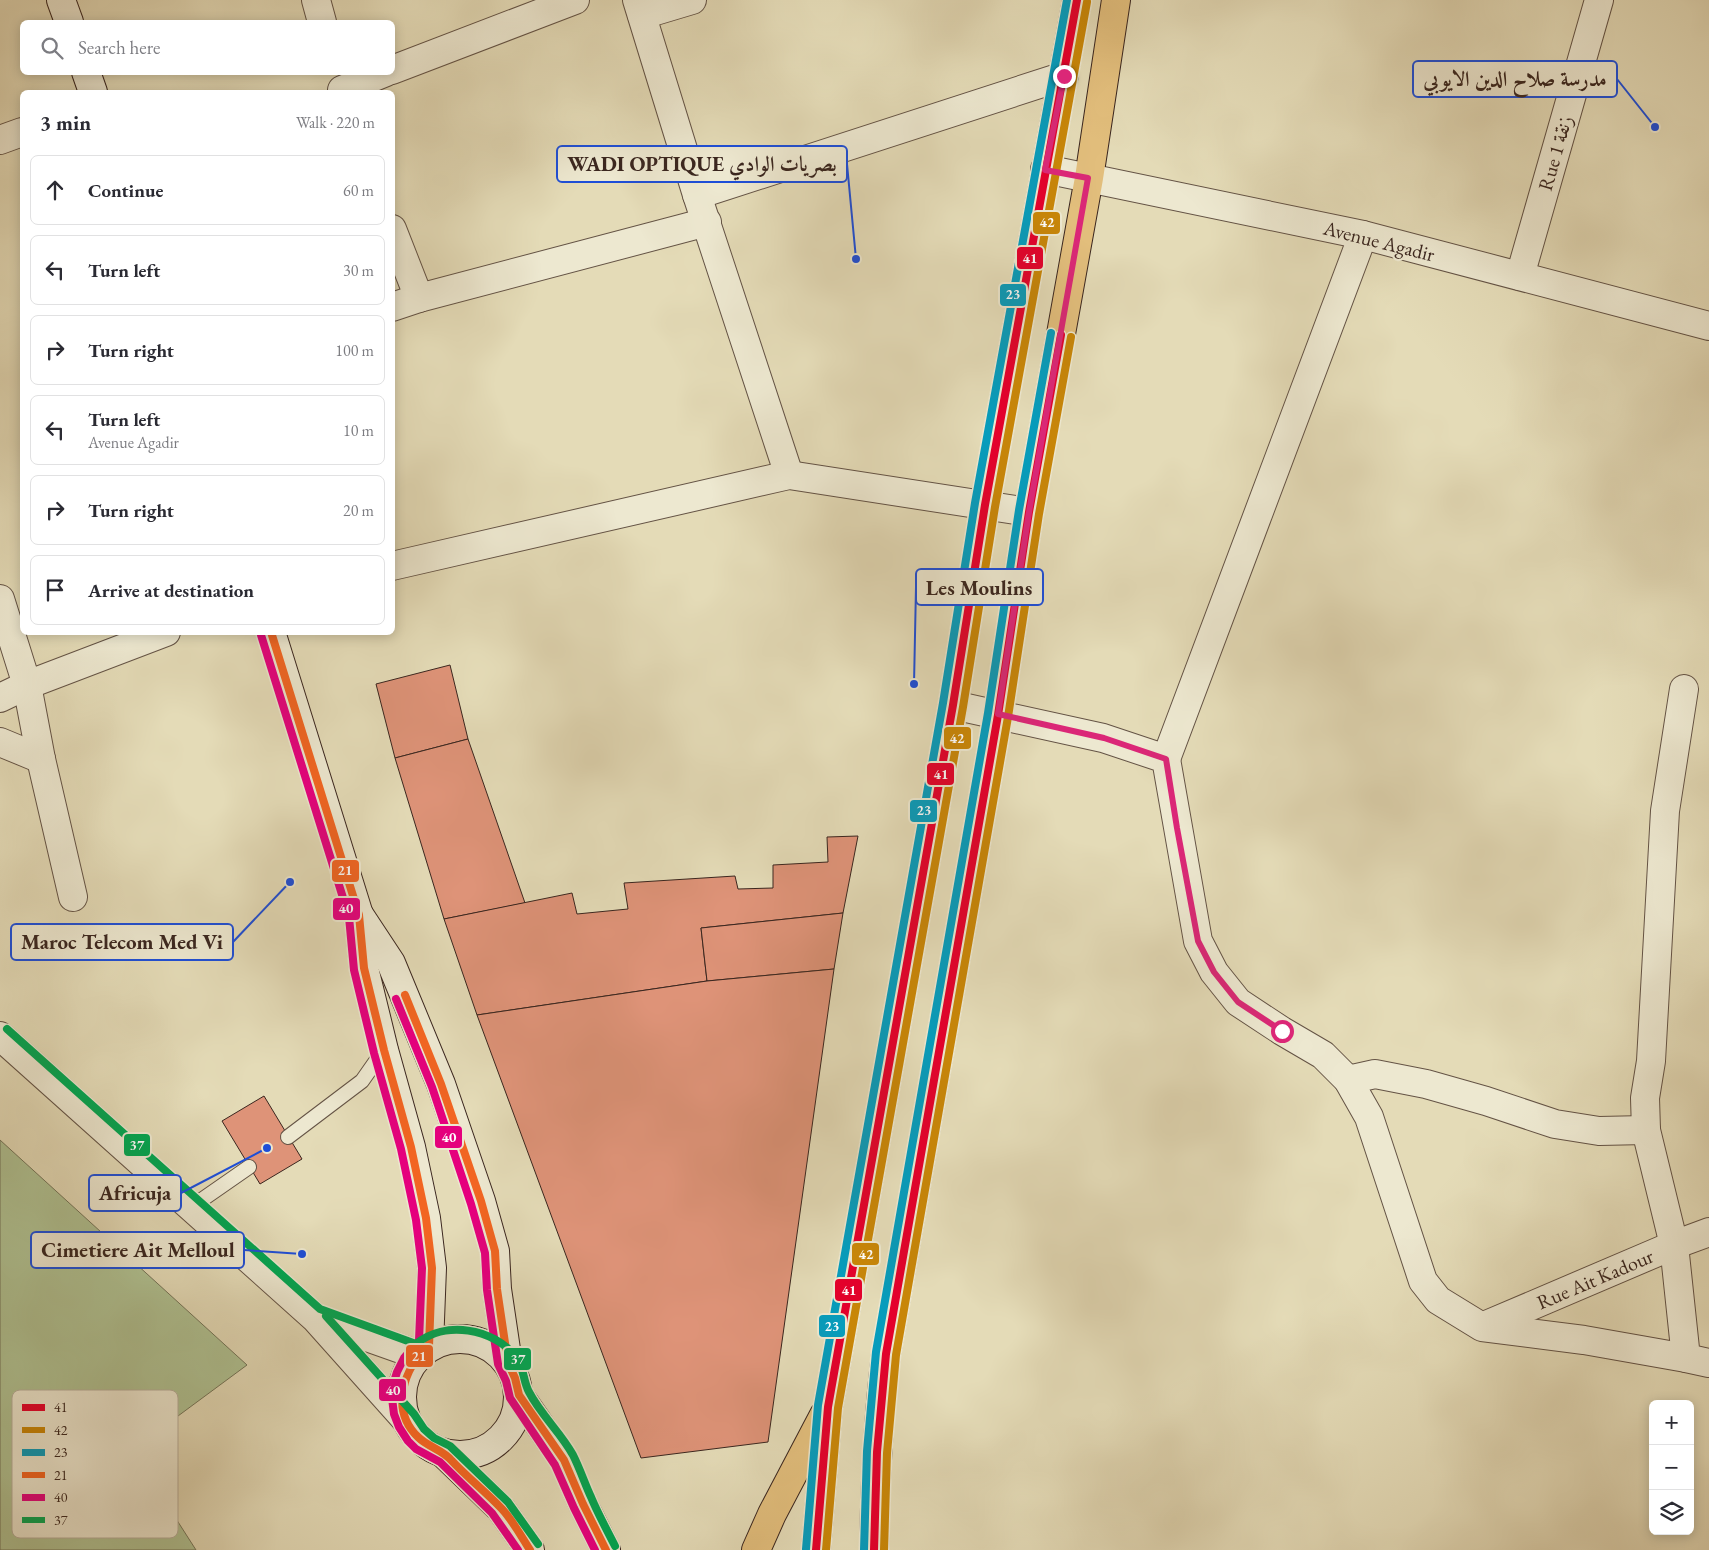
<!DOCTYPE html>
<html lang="en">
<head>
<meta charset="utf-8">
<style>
	:root { --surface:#fff; --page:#f7f7f7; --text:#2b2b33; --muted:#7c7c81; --line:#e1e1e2 }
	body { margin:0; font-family:"EB Garamond",Amiri,serif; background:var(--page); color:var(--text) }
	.controls { position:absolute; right:15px; bottom:15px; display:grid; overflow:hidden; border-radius:8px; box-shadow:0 2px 12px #0003 }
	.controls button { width:45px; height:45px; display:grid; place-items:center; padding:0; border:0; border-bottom:1px solid var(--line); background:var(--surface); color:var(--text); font:25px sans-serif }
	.stop { position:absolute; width:15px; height:15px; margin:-11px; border:4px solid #db2777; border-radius:50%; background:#fff }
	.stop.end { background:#db2777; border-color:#fff; box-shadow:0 1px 5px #0008 }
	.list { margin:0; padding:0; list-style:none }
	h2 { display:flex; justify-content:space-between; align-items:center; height:65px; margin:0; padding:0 20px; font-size:21px }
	h2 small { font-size:16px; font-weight:400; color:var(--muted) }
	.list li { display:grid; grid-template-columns:32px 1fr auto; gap:15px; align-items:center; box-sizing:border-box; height:70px; margin:0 10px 10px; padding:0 10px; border:1px solid var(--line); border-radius:8px }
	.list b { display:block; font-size:19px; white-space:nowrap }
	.list p { margin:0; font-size:16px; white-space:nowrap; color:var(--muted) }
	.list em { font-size:16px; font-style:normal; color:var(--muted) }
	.icon { flex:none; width:28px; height:28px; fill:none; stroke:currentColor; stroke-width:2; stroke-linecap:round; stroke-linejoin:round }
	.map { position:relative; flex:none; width:1709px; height:1550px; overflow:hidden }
	.search { position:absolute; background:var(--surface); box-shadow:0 2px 12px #0003; left:20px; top:20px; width:375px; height:55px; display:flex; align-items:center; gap:12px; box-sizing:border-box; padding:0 18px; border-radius:8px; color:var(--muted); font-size:19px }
	.panel { position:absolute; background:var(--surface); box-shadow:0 2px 12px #0003; left:20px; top:90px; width:375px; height:545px; border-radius:8px }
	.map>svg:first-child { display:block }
	.green { fill:#afc192; stroke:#747458 }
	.building { fill:#de9378; stroke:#3a261f }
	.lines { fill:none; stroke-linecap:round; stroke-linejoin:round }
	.service-casing { stroke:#645345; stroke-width:16 }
	.minor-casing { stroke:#645345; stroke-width:30 }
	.tertiary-casing { stroke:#645345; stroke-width:30 }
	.secondary-casing { stroke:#3a261f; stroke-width:30 }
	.primary-casing { stroke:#3a261f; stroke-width:30 }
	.service { stroke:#ede8d0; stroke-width:14 }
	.minor { stroke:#ede8d0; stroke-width:28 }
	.tertiary { stroke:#ede8d0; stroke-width:28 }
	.secondary { stroke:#ede8d0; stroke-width:28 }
	.primary { stroke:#e2be7c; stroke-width:28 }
	.bus-1-casing { stroke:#ede8d0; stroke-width:11 }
	.bus-2-casing { stroke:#ede8d0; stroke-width:11 }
	.bus-3-casing { stroke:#ede8d0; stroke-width:11 }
	.bus-4-casing { stroke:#ede8d0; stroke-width:11 }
	.bus-5-casing { stroke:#ede8d0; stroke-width:11 }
	.bus-6-casing { stroke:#ede8d0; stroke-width:11 }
	.bus-1 { stroke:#e4002b; stroke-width:8 }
	.bus-2 { stroke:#c88608; stroke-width:8 }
	.bus-3 { stroke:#069cbc; stroke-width:8 }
	.bus-4 { stroke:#f26522; stroke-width:8 }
	.bus-5 { stroke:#e5007d; stroke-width:8 }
	.bus-6 { stroke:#00a651; stroke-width:8 }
	.route { stroke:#db2777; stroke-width:6 }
	.labels { text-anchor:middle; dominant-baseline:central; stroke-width:4.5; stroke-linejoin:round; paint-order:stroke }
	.street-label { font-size:20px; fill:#3a261f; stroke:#ede8d0 }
	.key { fill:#ede8d0; stroke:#b7ae9b; stroke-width:1 }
	.key-label { font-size:14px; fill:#3a261f }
	.leader { fill:none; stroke:#1d4ed8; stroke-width:2 }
	.callout-dot { fill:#1d4ed8; stroke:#ede8d0; stroke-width:2 }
	.callout { fill:#ede8d0; stroke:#1d4ed8; stroke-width:2 }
	.callout-label { font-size:21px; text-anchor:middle; font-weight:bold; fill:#3a261f }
	.line-badge { stroke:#ede8d0; stroke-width:2 }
	.badge-label { font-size:14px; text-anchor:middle; font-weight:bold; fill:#fff }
</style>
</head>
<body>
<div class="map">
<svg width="1709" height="1550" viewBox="0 0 1709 1550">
	<rect width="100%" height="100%" fill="#e4dbb7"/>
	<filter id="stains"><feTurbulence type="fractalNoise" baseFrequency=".004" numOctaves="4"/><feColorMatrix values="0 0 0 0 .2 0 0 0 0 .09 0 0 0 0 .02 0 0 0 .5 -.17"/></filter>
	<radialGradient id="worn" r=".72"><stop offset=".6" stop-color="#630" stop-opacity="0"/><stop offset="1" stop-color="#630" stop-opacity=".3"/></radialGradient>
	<path class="green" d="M0 1140 247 1365 132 1450 196 1550H0Z"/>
	<g class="building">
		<path d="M450 665 468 739 395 758 376 684Z"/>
		<path d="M468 739 525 903 444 919 395 758Z"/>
		<path d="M858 836 843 913 701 928 707 981 477 1015 444 919 572 893 577 914 628 909 624 883 735 876 738 889 773 888V865L828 862 827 837Z"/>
		<path d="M843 913 834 969 707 981 701 928Z"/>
		<path d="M834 969 768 1442 641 1458 477 1015 707 981Z"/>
		<path d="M264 1096 302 1159 260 1184 222 1121Z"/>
	</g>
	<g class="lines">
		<g class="service-casing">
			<g id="service">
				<path d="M288 1137 362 1081 383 1051"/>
				<path d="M190 1208 249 1167"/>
			</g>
		</g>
		<g class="minor-casing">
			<g id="minor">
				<path d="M316 0 322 22"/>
				<path d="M637 0 697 195 789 475"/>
				<path d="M642 15 692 0"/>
				<path d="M392 70 575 0"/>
				<path d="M342 90 386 72"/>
				<path d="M0 140 22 132"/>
				<path d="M697 195 1064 76"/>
				<path d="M392 229 419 298 707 222"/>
				<path d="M1520 276 1599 0"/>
				<path d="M392 307 419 298"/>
				<path d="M392 566 789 475 1029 512"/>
				<path d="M0 599 27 685 41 759 73 897"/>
				<path d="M1684 689 1665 811 1651 1061 1645 1098 1646 1130 1674 1245 1686 1358 1709 1363"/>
				<path d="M0 698 27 685 166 632"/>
				<path d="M953 705 1103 738 1166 759 1198 941 1214 972 1238 1002 1282 1031 1323 1055 1348 1080 1369 1117 1423 1281 1438 1300 1482 1327 1584 1340 1686 1358"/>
				<path d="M0 742 41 759"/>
				<path d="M1166 759 1363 235"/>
				<path d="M0 1036 315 1318 407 1421"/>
				<path d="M1348 1080 1375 1074 1426 1084 1486 1101 1555 1124 1599 1131 1646 1130"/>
				<path d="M319 1320 418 1355"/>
				<path d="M1484 1326 1674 1245 1709 1232"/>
			</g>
		</g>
		<g class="tertiary-casing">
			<path id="tertiary" d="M1045 169 1363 235 1709 326"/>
		</g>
		<g class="secondary-casing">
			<g id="secondary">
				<path d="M61 0 69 22"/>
				<path d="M86 72 93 92"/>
				<path d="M271 632 359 915 364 968 384 1050 411 1147 426 1218 432 1268 429 1346"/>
				<path d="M360 916 391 963 441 1084 481 1201 495 1251 497 1289 508 1363"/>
				<circle cx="460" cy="1397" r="58"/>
				<path d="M519 1395 564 1460 583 1504 606 1550"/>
				<path d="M443 1453 501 1509 530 1550"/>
			</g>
		</g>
		<g class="primary-casing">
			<g id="primary">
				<path d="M756 1550 772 1514 824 1415"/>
				<path d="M816 1550 828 1407 953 705 985 505 1077 0"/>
				<path d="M874 1550C875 1484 878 1420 886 1354L998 715 1029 512 1089 178 1116 0"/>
			</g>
		</g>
		<use href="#service" class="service"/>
		<use href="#minor" class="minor"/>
		<use href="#tertiary" class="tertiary"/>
		<use href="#secondary" class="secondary"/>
		<use href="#primary" class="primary"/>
		<g class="bus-1-casing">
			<g id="bus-1">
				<path d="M816 1550 828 1407 953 705 985 505 1077 0"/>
				<path d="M874 1550 877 1452 886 1354 998 715 1029 512 1061 335"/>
			</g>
		</g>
		<g class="bus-2-casing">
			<g id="bus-2">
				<path d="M826 1550 838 1408 963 707 995 507 1087 2"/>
				<path d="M884 1550 887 1453 896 1355 1008 717 1039 514 1071 337"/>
			</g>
		</g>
		<g class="bus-3-casing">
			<g id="bus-3">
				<path d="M806 1549 818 1405 943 703 975 503 1067 0"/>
				<path d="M864 1550 867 1451 876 1352 988 713 1019 510 1051 333"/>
			</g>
		</g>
		<g class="bus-4-casing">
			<g id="bus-4">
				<path d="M271 632 359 915 364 968 384 1050 411 1147 426 1218 432 1268 429 1346C403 1368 390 1410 418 1437 428 1447 443 1450 452 1461 468 1478 486 1492 502 1509 513 1521 521 1536 530 1550"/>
				<path d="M405 995 441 1084 481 1201 495 1251 497 1289 508 1363 515 1378 519 1395 564 1460 583 1504 606 1550"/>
			</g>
		</g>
		<g class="bus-5-casing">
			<g id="bus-5">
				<path d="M261 635 349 917 354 970 374 1053 401 1149 416 1220 422 1268 419 1341 404 1358 397 1372 393 1385 392 1398 394 1414 399 1427 408 1441 416 1449 440 1462 492 1513 518 1550"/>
				<path d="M396 999 432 1087 471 1204 485 1253 487 1290 498 1364 506 1381 510 1398 555 1465 574 1508 595 1550"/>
			</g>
		</g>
		<g class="bus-6-casing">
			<g id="bus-6">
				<path d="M7 1029 320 1309 416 1344C445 1320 493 1328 516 1357 524 1367 523 1381 529 1392 541 1415 561 1433 573 1455 580 1469 585 1484 591 1497 598 1514 607 1530 615 1546"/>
				<path d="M326 1316 414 1414 424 1429 434 1438 450 1446 508 1502 538 1544"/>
			</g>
		</g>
		<use href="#bus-1" class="bus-1"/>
		<use href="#bus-2" class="bus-2"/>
		<use href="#bus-3" class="bus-3"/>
		<use href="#bus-4" class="bus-4"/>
		<use href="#bus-5" class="bus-5"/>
		<use href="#bus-6" class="bus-6"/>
	</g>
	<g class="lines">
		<path class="route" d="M1064 76 1045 170 1088 178 1029 512 998 714 1104 738 1166 759 1177 828 1198 941 1214 972 1238 1002 1282 1031"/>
	</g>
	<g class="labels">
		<g class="street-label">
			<text transform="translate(1555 153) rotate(-74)">Rue 1 زنقة</text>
			<text transform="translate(1379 241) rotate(14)">Avenue Agadir</text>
			<text transform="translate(1595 1279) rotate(-23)">Rue Ait Kadour</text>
		</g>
	</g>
	<rect x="12" y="1390" width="166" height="148" rx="8" class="key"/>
	<rect x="22" y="1404" width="23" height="7" fill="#e4002b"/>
	<rect x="22" y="1427" width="23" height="6" fill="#c88608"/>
	<rect x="22" y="1449" width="23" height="7" fill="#069cbc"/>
	<rect x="22" y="1472" width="23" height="6" fill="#f26522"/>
	<rect x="22" y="1494" width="23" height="7" fill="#e5007d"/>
	<rect x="22" y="1517" width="23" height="6" fill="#00a651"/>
	<g class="key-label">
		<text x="54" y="1412">41</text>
		<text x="54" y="1435">42</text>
		<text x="54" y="1457">23</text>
		<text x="54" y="1480">21</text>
		<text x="54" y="1502">40</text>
		<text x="54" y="1525">37</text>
	</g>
	<path class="leader" d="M1655 127L1617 79M856 259L847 164M914 684L916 587M290 882L233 942M267 1148L181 1193M302 1254L244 1250"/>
	<g class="callout-dot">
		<circle cx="1655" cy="127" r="5"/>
		<circle cx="856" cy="259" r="5"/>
		<circle cx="914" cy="684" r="5"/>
		<circle cx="290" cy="882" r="5"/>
		<circle cx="267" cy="1148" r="5"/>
		<circle cx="302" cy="1254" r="5"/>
	</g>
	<g class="callout">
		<rect x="1413" y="61" width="204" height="36" rx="5"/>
		<rect x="557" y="146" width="290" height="36" rx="5"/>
		<rect x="916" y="569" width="127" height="36" rx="5"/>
		<rect x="11" y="924" width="222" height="36" rx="5"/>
		<rect x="89" y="1175" width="92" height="36" rx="5"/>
		<rect x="31" y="1232" width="213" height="36" rx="5"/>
	</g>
	<g class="callout-label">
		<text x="1515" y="86">مدرسة صلاح الدين الايوبي</text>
		<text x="702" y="171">WADI OPTIQUE بصريات الوادي</text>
		<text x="979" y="595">Les Moulins</text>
		<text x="122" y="949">Maroc Telecom Med Vi</text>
		<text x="135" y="1200">Africuja</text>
		<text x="138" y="1257">Cimetiere Ait Melloul</text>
	</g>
	<g class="line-badge">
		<rect x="1032" y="211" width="29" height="24" rx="5" fill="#c88608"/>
		<rect x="1016" y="246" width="28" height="24" rx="5" fill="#e4002b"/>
		<rect x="999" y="283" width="28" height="24" rx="5" fill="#069cbc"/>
		<rect x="943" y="726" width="29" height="24" rx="5" fill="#c88608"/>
		<rect x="926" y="762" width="29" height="24" rx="5" fill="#e4002b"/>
		<rect x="909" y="799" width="29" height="24" rx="5" fill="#069cbc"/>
		<rect x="331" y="859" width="29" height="24" rx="5" fill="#f26522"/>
		<rect x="332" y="897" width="29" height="24" rx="5" fill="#e5007d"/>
		<rect x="434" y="1125" width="29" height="24" rx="5" fill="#e5007d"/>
		<rect x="123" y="1133" width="28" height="24" rx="5" fill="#00a651"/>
		<rect x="851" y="1242" width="29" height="24" rx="5" fill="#c88608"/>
		<rect x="834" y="1278" width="29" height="24" rx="5" fill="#e4002b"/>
		<rect x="818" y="1314" width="28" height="24" rx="5" fill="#069cbc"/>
		<rect x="405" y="1344" width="29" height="24" rx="5" fill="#f26522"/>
		<rect x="503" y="1347" width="29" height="24" rx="5" fill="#00a651"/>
		<rect x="378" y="1378" width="29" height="24" rx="5" fill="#e5007d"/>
	</g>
	<g class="badge-label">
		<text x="1047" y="227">42</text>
		<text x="1030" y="263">41</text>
		<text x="1013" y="299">23</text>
		<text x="957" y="743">42</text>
		<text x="941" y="779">41</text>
		<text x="924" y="815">23</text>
		<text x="345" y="875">21</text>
		<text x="346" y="913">40</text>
		<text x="449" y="1142">40</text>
		<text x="137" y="1150">37</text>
		<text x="866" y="1259">42</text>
		<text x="849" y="1295">41</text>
		<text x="832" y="1331">23</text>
		<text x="419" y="1361">21</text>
		<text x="518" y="1364">37</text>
		<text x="393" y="1395">40</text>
	</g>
	<rect width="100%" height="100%" filter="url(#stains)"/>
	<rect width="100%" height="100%" fill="url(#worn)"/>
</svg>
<div class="controls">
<button>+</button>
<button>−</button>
<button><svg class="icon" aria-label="layers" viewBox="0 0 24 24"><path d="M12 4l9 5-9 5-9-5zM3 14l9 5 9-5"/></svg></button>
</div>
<div class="stop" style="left:1282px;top:1031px"></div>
<div class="stop end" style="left:1064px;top:76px"></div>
<div class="search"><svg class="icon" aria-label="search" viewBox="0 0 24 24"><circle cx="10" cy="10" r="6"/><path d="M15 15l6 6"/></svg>Search here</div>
<section class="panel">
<h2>3 min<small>Walk · 220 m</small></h2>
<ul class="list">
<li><svg class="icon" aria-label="ahead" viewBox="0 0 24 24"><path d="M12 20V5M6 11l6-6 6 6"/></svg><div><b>Continue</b></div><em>60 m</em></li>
<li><svg class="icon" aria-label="left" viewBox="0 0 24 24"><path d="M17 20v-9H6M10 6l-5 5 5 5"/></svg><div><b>Turn left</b></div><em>30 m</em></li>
<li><svg class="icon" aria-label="right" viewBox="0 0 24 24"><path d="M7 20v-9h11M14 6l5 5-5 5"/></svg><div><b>Turn right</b></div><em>100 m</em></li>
<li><svg class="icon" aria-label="left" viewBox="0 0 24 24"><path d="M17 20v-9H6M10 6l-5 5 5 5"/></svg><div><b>Turn left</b><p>Avenue Agadir</p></div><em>10 m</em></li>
<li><svg class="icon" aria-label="right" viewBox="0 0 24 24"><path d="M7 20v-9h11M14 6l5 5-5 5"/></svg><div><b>Turn right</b></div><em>20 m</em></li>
<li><svg class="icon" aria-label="arrive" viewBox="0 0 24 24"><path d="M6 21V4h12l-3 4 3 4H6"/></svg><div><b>Arrive at destination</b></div></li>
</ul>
</section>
</div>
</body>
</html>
